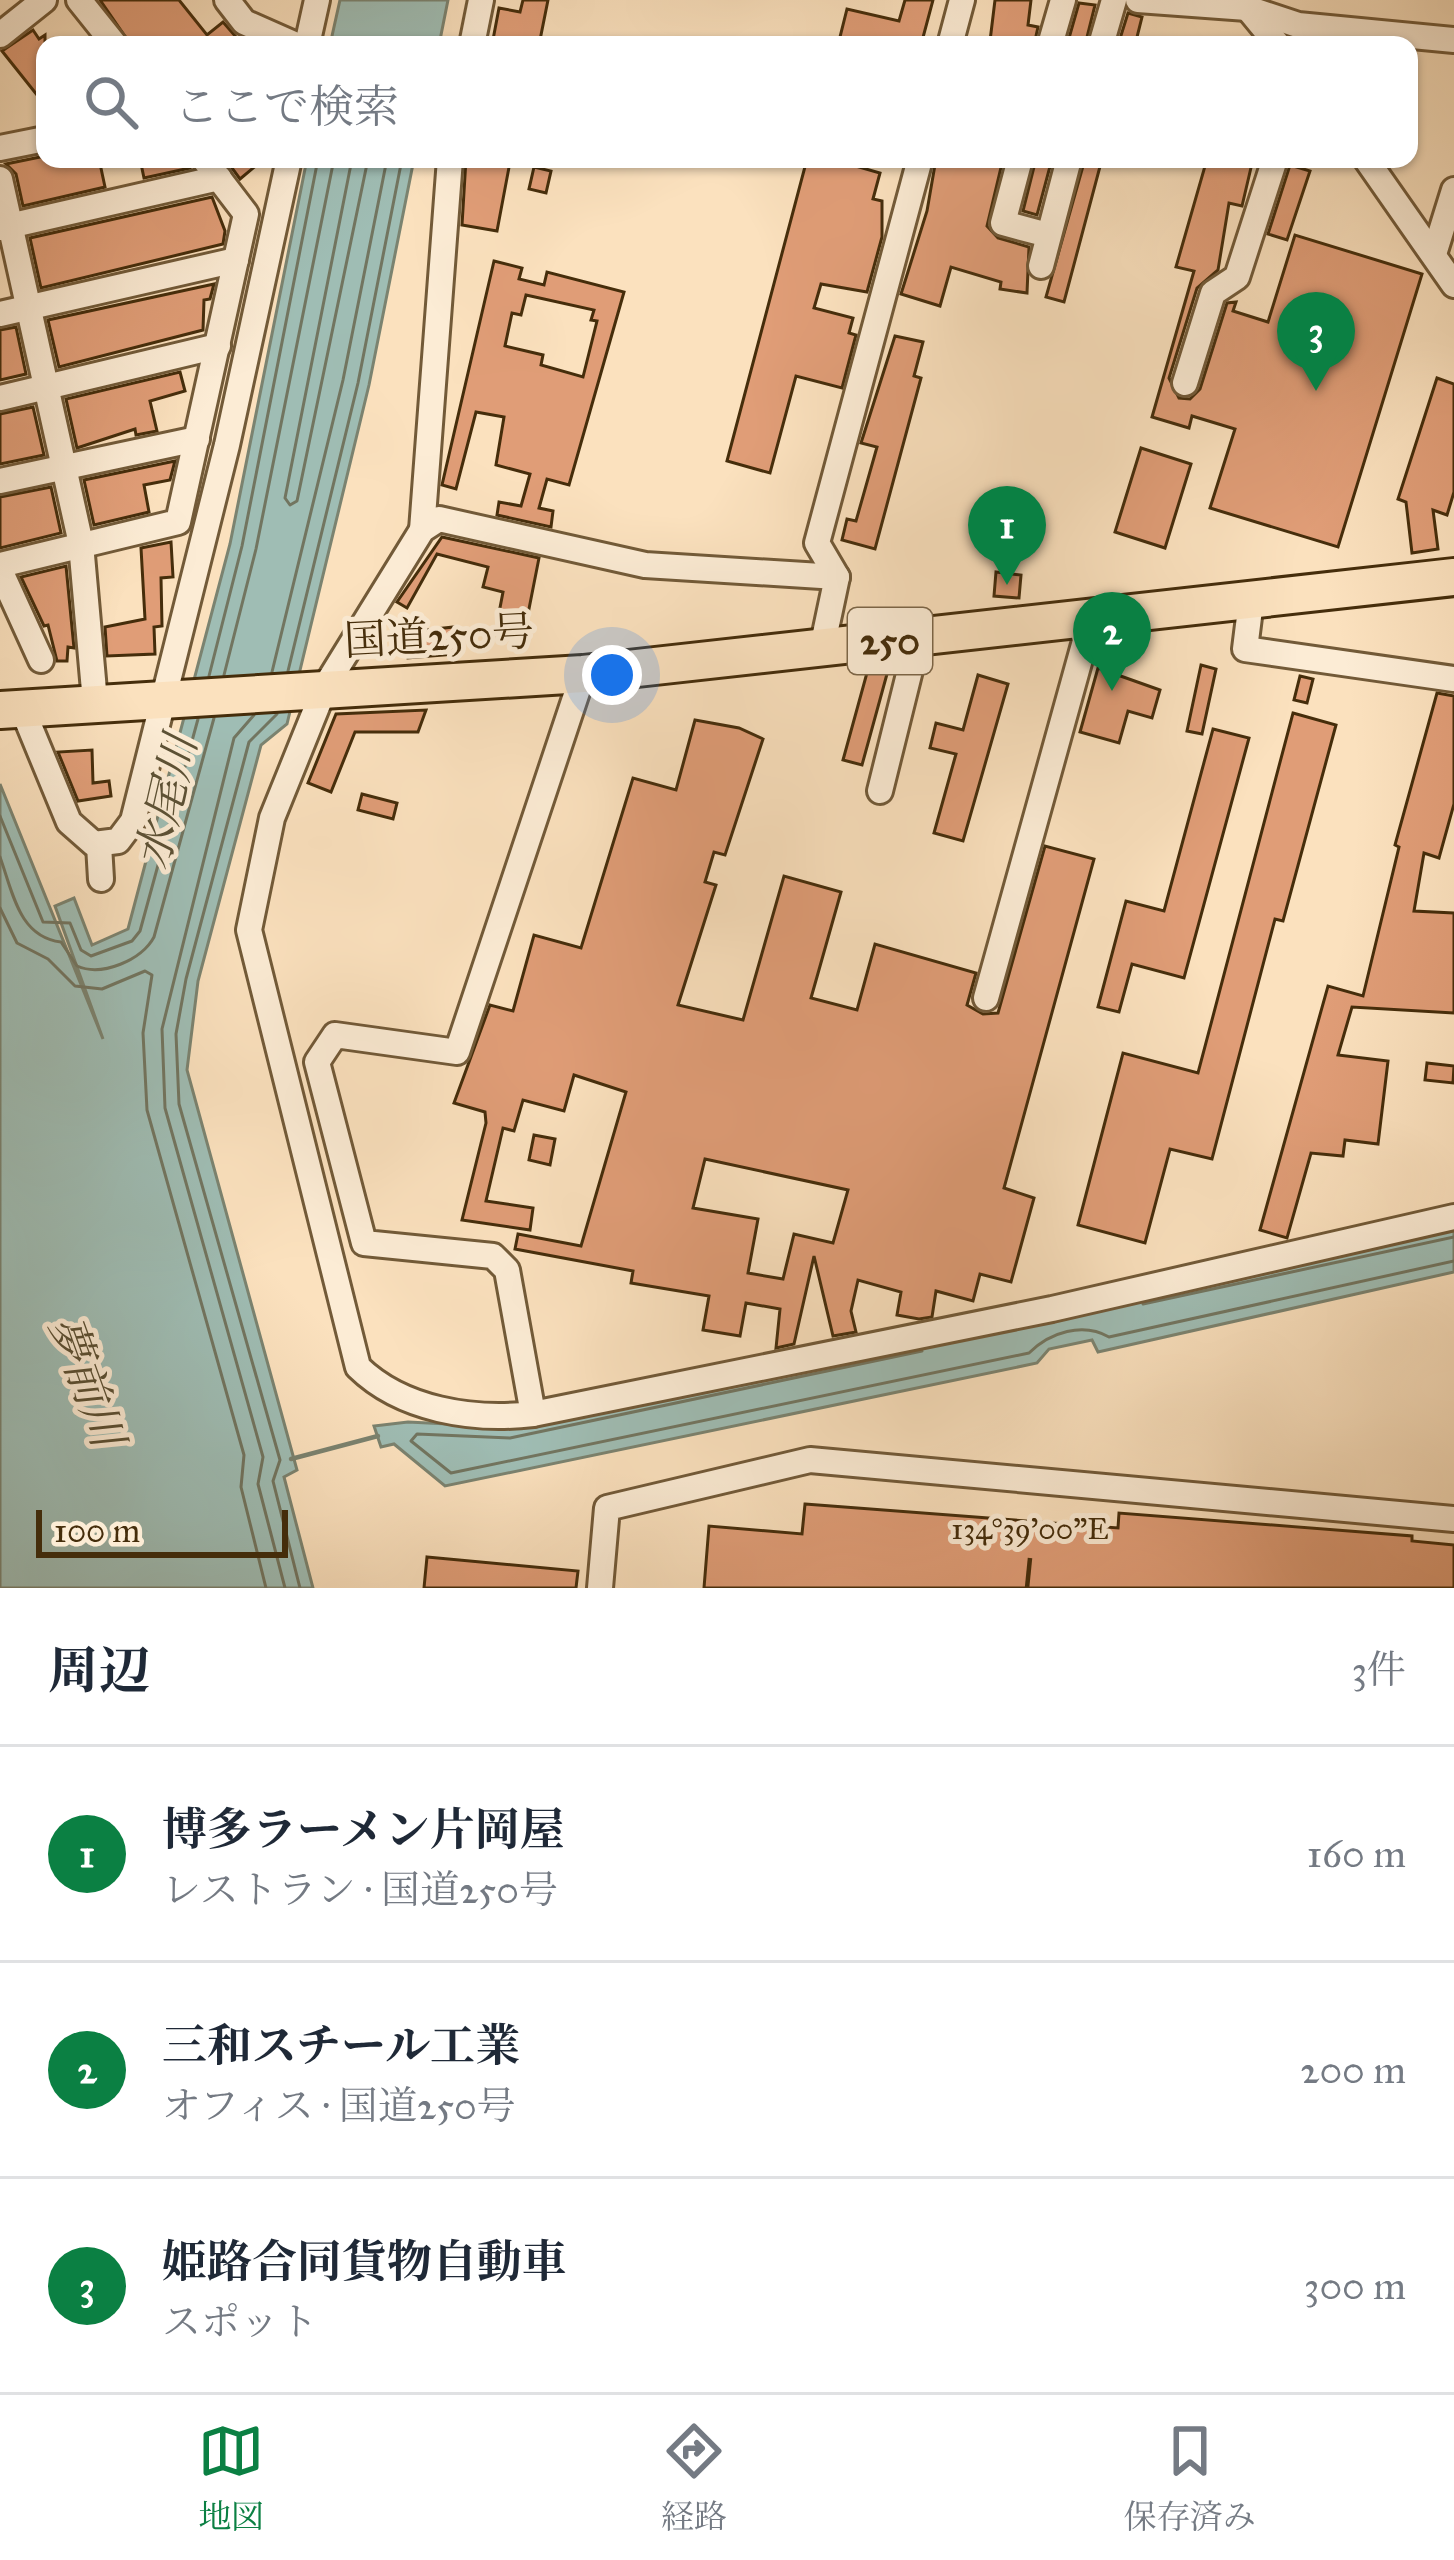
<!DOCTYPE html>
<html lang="ja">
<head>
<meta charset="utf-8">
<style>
	:root { --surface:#fff; --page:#f6f6f7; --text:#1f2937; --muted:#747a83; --line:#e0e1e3; --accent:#0b8043 }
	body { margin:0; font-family:"IM FELL Great Primer","Noto Serif JP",serif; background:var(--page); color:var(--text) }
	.scale { position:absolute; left:36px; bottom:30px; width:252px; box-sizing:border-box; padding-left:12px; border:6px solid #452d0b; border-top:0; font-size:33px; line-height:42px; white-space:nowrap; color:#452d0b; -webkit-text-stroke:9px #fcecd5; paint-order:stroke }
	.you { position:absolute; left:612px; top:675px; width:42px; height:42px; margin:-30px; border:9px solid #fff; border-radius:50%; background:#1a73e8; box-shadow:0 0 0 18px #1a73e833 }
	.badge { display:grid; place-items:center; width:78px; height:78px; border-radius:50%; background:var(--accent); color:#fff; font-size:39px; font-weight:700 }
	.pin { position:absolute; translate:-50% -99px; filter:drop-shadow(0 3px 6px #0008) }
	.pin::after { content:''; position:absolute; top:63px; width:42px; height:36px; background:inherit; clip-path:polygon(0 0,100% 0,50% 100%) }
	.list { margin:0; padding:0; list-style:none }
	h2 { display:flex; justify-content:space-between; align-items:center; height:156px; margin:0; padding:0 48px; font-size:51px }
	h2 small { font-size:39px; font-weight:400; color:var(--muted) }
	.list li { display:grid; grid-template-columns:78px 1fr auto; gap:36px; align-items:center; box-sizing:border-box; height:216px; padding:0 48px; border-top:3px solid var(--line) }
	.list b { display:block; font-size:45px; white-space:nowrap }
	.list p { margin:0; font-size:39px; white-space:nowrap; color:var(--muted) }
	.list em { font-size:39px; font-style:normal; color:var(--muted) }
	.icon { flex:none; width:66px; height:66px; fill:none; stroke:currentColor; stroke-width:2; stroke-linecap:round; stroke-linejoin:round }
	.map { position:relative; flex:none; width:1454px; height:1588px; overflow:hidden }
	.search { position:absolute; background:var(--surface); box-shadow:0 3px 9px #0004; left:36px; right:36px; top:36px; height:132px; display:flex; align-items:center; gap:30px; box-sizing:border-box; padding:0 42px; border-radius:24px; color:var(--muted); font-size:45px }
	.sheet { height:804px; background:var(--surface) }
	nav { display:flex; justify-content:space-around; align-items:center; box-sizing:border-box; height:168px; border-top:3px solid var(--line); background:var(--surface); font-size:33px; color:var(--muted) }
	nav a { display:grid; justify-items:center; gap:6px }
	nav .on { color:var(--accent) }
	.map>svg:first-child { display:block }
	.water { fill:#9fbdb4; stroke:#7b8370; stroke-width:3 }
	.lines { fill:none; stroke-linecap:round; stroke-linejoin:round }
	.shore { stroke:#727560; stroke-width:3 }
	.stream { stroke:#7b8370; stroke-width:4.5 }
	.building { fill:#e09d77; stroke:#452d0b; stroke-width:3; fill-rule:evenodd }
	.minor-casing { stroke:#725a38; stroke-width:30 }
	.highway-casing { stroke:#452d0b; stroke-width:42 }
	.minor { stroke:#fcecd5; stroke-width:24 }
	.highway { stroke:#fbe1be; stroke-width:36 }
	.ticks { fill:none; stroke:#452d0b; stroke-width:4.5 }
	.labels { text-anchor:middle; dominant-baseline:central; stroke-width:10; stroke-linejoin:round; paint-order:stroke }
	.shield { fill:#fcecd5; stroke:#7c6648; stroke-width:3 }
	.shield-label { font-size:39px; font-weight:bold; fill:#452d0b }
	.street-label { font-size:42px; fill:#452d0b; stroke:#fcecd5 }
	.water-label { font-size:45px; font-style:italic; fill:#5c5135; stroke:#fcecd5 }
	.ticks-label { font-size:30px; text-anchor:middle; fill:#452d0b; stroke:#fcecd5; stroke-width:10; stroke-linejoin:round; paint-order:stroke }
</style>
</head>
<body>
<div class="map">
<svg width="1454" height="1588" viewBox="0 0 1454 1588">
	<rect width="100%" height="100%" fill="#fbe1be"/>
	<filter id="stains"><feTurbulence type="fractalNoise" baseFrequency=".00167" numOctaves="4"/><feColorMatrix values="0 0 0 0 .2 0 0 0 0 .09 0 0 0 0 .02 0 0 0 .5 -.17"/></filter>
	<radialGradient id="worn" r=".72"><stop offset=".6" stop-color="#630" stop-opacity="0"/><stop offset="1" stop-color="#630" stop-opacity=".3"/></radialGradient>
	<g class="water">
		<path d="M340 0H448L439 45H330Z"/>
		<path d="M307 159H414L369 385 287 724 261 745 198 981 187 1070 297 1470 284 1477 313 1588H0V784L103 1039 55 906 74 898 92 945 128 929 230 544Z"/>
		<path d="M1454 1225V1272L1098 1352 1092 1340 1049 1349 1037 1363 445 1486 394 1444 381 1447 374 1426 408 1422 508 1427Z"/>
	</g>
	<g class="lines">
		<g class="shore">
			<path d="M352 159 285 498 290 505 297 501 368 159"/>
			<path d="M288 671 358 383 402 159"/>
			<path d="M272 672 343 380 387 159"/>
			<path d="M224 675 256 549 334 159"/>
			<path d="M209 676 242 546 318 159"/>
			<path d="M277 714 249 742 186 979 176 1034 179 1104 280 1460 273 1481 300 1588"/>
			<path d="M254 715 234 738 162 1029 165 1108 263 1457 258 1484 285 1588"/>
			<path d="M0 816 43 922 70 923 81 950 91 956 132 941 140 931 198 719"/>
			<path d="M0 857C13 893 19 937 61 942L77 966C102 977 142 960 154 937L214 718"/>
			<path d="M0 908 17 943 48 959 75 986 102 989 145 971 152 975 143 1033 147 1110 244 1455 241 1487 266 1588"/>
			<path d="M1143 1304 1454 1237"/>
			<path d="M922 1351 510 1438 417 1434 411 1441 451 1473 1029 1353C1050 1332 1083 1322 1109 1337L1454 1261"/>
		</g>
		<path class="stream" d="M291 1459 378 1436"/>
	</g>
	<g class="building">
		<path d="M100 0H179L207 35 223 22 243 45H131Z"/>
		<path d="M523 0H548L539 45H492L499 8 520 12Z"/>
		<path d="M905 0H933L921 45H838L847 9 899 21Z"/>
		<path d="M995 0H1031L1028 25 1038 27 1034 45 990 41Z"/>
		<path d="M1079 3 1095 5 1085 45H1067Z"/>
		<path d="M1128 13 1142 17 1135 45H1118Z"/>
		<path d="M33 30 39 39 45 35V105L2 51Z"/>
		<path d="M45 156 99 159 105 187 23 206 16 174 6 164Z"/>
		<path d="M140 159H188L190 168 144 178Z"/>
		<path d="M234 159H264L240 179 229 164Z"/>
		<path d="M466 159 510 162 497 231 462 225Z"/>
		<path d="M807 159H854L852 165 880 173 873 199 882 201V237L867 292 821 284 814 308 853 318 849 333 856 335 842 388 796 376 770 473 727 461Z"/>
		<path d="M936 159H1003L987 226 998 238 1029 247 1027 293 1000 289 1001 282 951 267 940 306 901 294 927 211Z"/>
		<path d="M1036 159H1052L1037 215 1023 211Z"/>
		<path d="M1085 159H1102L1064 302 1046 297Z"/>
		<path d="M1207 159 1225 164 1227 159H1253L1242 206 1229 203 1218 270 1197 288 1169 378 1179 398 1190 399 1200 389 1227 303 1236 302 1233 311 1268 322 1295 235 1422 274 1338 547 1210 508 1235 429 1192 416 1189 428 1152 417 1194 271 1176 267Z"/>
		<path d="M1290 165 1310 171 1287 240 1268 234Z"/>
		<path d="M534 167 551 171 546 193 529 189Z"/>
		<path d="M212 197 225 231 223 244 41 288 30 238Z"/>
		<path d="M494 261 522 268 519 279 544 285 547 272 624 292 569 485 547 479 539 508 553 511 551 527 497 515 499 502 521 506 530 474 496 465 504 417 476 412 456 489 442 485ZM526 295 594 310 591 320 597 321 583 377 541 365 543 355 505 346 512 313 521 315Z"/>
		<path d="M214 284 210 299 204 300 203 330 59 367 48 320Z"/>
		<path d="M16 327 26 374 0 380V330Z"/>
		<path d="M895 336 923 342 914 376 921 378 875 549 842 540 847 519 856 521 877 447 861 443Z"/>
		<path d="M180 372 185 391 150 401 157 431 136 435 135 429 77 448 66 399Z"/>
		<path d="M1437 378 1454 384V492L1447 515 1433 510 1438 549 1412 553 1406 502 1398 499Z"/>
		<path d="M33 407 44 455 0 464V414Z"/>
		<path d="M1141 448 1191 464 1165 548 1115 532Z"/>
		<path d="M175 461 170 480 144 485 149 512 94 525 84 480Z"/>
		<path d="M51 487 61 533 0 548V497Z"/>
		<path d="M442 537 539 558 526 624 498 618 503 592 483 587 488 567 437 554 407 608 397 602Z"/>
		<path d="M171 542 173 577 161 578 162 626 154 627 155 654 107 656 105 627 145 619 141 548Z"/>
		<path d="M66 566 74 648 68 647 67 661H57L48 625 44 626 21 577Z"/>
		<path d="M996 572 1021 575 1019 598 994 596Z"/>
		<path d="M454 627 457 654 408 658 406 632Z"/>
		<path d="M1201 665 1216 669 1202 734 1187 731Z"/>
		<path d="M1098 668 1160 690 1152 718 1128 711 1119 743 1080 732Z"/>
		<path d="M868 669 887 674 862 765 843 760Z"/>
		<path d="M978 675 1008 684 963 841 934 833 956 754 930 748 936 723 963 730Z"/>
		<path d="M1300 676 1313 679 1307 703 1294 700Z"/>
		<path d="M1437 693 1454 696V804L1439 858 1424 853 1414 911 1454 913V1013L1352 1007 1338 1055 1388 1061 1378 1144 1345 1140 1343 1156 1311 1153 1287 1238 1260 1230 1328 986 1363 996 1399 847 1395 845Z"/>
		<path d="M426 710 418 732H355L331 792 308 783 336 714Z"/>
		<path d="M1293 713 1336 725 1283 921 1275 919 1212 1159 1170 1149 1145 1243 1078 1225 1123 1053 1198 1073Z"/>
		<path d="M695 720 739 728 763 739 725 855 714 852 705 882 716 885 678 1005 743 1020 784 876 841 892 811 998 857 1010 875 944 976 973 967 1005 983 1014 998 1013 1045 846 1094 859 1004 1188 1034 1198 1011 1282 980 1274 973 1301 936 1291 932 1317 919 1319 897 1315 901 1292 858 1280 851 1311 856 1332 833 1336 814 1256 794 1344 776 1348 780 1309 746 1303 740 1336 703 1330 709 1296 631 1283 633 1271 515 1249 518 1234 581 1246 626 1092 574 1075 564 1111 523 1100 514 1131 503 1128 486 1201 533 1208 530 1230 462 1220 486 1123 485 1112 454 1103 490 1005 513 1011 534 935 581 948 633 778 676 790ZM705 1159 848 1190 833 1243 794 1234 783 1279 748 1273 758 1219 693 1208Z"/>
		<path d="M1213 729 1249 738 1184 978 1132 964 1119 1012 1098 1007 1126 901 1164 911Z"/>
		<path d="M92 750 93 783 109 781 111 796 78 801 58 752Z"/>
		<path d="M362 794 397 803 393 819 358 810Z"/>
		<path d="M1427 1063 1454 1066 1453 1083 1425 1080Z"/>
		<path d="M534 1135 555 1139 550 1165 529 1160Z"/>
		<path d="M805 1504 1118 1528 1119 1513 1412 1536V1541L1454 1545V1588H704L709 1526 802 1534Z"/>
		<path d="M427 1557 578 1571 576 1588H424Z"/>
	</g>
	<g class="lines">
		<g class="minor-casing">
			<g id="minor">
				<path d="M79 0 115 45"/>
				<path d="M227 0 244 22 296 45"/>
				<path d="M1138 0 1247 8 1298 25 1454 40"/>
				<path d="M1250 11 1278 45"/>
				<path d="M0 35 44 0"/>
				<path d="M307 45 317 0"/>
				<path d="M472 45 481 0"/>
				<path d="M950 45 962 0"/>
				<path d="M1050 45 1063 0"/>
				<path d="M1101 45 1114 0"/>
				<path d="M0 148 45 139"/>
				<path d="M1020 159 1003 223 1048 235"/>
				<path d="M1366 159 1454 285"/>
				<path d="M0 179 81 544 95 702"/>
				<path d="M0 228 219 178"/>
				<path d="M1435 251 1454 190"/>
				<path d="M1041 266 1069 159"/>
				<path d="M0 314 236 260"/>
				<path d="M1185 383 1213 293 1237 277 1275 159"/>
				<path d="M0 398 218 346"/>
				<path d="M0 481 197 439"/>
				<path d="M422 530 450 159"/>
				<path d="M0 565 178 522 246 214 204 159"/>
				<path d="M0 570 41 660"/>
				<path d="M837 577 645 565 439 519 422 530 325 687 272 818 249 930 358 1367C402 1410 473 1421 533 1414L1052 1309 1454 1217"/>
				<path d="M1251 601 1245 649 1454 679"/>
				<path d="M822 648 837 577 817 543 920 159"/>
				<path d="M22 708 69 822 94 844 118 841 133 821 227 445 289 159"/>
				<path d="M880 791 918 638"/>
				<path d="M99 845 101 879"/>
				<path d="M986 998 1085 641 1081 620"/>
				<path d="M533 1414 507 1270 493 1256 364 1243 317 1062 335 1035 457 1052 583 674"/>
				<path d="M600 1588 607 1508 810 1460 1454 1519"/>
			</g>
		</g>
		<g class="highway-casing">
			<path id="highway" d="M0 710 583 674 1454 577"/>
		</g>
		<use href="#minor" class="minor"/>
		<use href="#highway" class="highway"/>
	</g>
	<path class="ticks" d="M1027 1588 1030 1558"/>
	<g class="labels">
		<rect class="shield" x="848" y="608" width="84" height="66" rx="9"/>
		<g class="shield-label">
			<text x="890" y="641">250</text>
		</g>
		<g class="street-label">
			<text transform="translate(439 636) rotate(-3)">国道250号</text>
		</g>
		<g class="water-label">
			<text transform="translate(166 802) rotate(-77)">水尾川</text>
			<text transform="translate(87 1381) rotate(70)">夢前川</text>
		</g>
	</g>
	<g class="ticks-label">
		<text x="1030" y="1539">134°39'00"E</text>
	</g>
	<rect width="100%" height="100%" filter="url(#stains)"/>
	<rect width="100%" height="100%" fill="url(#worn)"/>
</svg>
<div class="scale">100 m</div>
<div class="you"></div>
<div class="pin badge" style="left:1007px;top:585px">1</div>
<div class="pin badge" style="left:1112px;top:691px">2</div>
<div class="pin badge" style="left:1316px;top:391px">3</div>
<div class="search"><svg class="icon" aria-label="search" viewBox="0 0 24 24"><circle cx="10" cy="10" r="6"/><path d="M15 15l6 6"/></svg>ここで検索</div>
</div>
<section class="sheet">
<h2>周辺<small>3件</small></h2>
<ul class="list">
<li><span class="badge">1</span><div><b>博多ラーメン片岡屋</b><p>レストラン · 国道250号</p></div><em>160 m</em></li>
<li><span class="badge">2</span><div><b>三和スチール工業</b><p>オフィス · 国道250号</p></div><em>200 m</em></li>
<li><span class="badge">3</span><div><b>姫路合同貨物自動車</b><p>スポット</p></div><em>300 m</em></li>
</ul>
</section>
<nav>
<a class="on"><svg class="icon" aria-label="map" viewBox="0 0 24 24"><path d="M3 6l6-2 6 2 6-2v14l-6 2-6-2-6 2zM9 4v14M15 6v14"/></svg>地図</a>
<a><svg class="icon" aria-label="directions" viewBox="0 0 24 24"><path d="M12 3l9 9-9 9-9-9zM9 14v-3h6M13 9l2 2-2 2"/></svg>経路</a>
<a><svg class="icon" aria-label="saved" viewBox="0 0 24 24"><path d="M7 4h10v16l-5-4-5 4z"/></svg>保存済み</a>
</nav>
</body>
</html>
